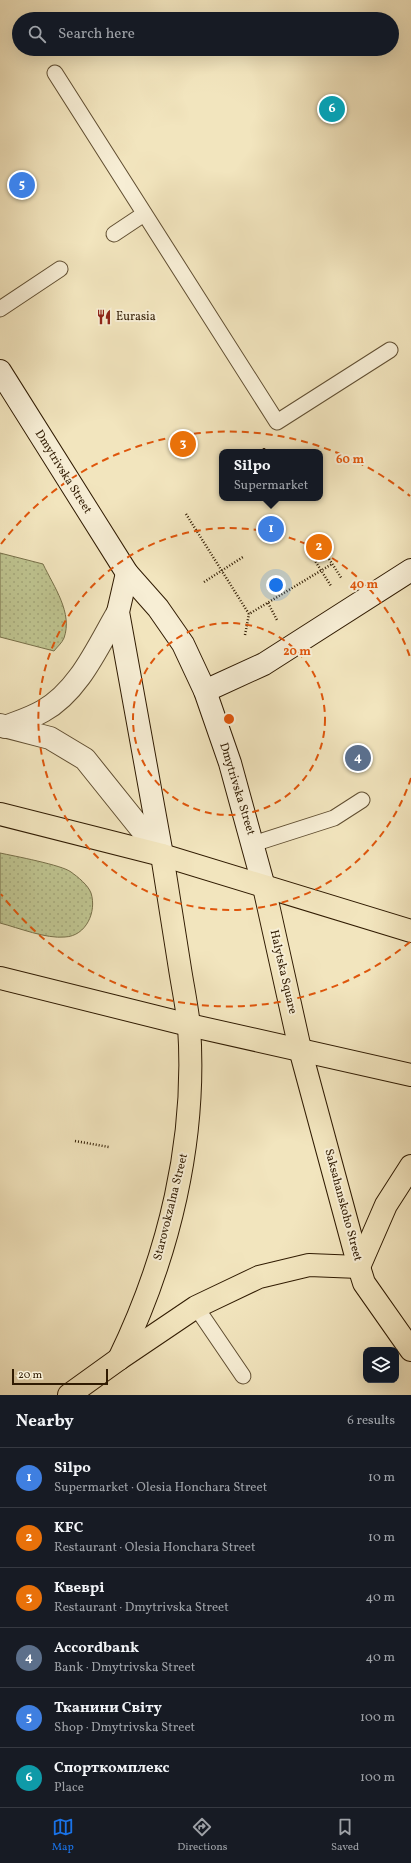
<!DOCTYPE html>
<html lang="en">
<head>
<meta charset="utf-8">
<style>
	:root { --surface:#171b24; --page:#20242c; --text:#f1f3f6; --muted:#9ea1a6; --line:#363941; --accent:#1a73e8 }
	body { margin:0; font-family:Vollkorn,serif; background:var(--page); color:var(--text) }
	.controls { position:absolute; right:12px; bottom:12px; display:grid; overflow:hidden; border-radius:8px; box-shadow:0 4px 16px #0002 }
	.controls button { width:36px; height:36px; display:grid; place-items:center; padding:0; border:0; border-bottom:1px solid var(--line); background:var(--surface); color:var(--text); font:20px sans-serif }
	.scale { position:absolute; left:12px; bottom:10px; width:96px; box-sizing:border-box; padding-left:4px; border:2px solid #301b02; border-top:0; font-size:11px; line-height:14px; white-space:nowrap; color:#301b02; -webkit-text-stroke:3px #f7eed5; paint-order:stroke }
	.you { position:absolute; left:276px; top:585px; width:14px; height:14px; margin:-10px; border:3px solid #fff; border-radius:50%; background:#1a73e8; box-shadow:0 0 0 6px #1a73e833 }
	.badge { display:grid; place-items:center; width:26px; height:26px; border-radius:50%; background:var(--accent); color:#fff; font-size:13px; font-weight:700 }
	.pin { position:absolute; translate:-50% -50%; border:2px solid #fff; box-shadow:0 1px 4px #0006 }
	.popup { position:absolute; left:219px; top:449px; width:104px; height:52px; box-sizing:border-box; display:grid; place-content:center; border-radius:8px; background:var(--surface); filter:drop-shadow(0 1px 3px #0005); font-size:13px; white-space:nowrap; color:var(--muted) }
	.popup b { font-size:15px; color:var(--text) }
	.popup::after { content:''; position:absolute; left:50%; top:100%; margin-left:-8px; border:8px solid transparent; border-top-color:var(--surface) }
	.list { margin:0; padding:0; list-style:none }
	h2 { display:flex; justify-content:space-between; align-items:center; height:52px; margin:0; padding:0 16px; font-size:17px }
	h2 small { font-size:13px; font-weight:400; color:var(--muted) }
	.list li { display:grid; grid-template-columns:26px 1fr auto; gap:12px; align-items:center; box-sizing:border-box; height:60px; padding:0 16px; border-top:1px solid var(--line) }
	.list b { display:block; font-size:15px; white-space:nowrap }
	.list p { margin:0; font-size:13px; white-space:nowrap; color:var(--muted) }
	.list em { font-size:13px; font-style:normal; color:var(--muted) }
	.icon { flex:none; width:22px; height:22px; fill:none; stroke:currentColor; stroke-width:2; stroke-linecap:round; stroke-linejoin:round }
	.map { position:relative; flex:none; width:411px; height:1395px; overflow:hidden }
	.search { position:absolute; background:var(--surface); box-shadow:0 4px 16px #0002; left:12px; right:12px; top:12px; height:44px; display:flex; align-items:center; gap:10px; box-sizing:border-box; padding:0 14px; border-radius:22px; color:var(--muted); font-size:15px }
	.sheet { height:412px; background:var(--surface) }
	nav { display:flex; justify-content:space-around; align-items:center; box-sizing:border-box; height:56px; border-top:1px solid var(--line); background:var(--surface); font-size:11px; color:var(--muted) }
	nav a { display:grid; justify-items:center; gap:2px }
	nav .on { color:var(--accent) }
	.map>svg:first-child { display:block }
	.grass { fill:url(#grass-dots); stroke:#776f48 }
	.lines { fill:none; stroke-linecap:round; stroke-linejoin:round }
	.lane-casing { stroke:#604e31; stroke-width:17 }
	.street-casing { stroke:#604e31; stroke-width:24 }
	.secondary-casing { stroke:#301b02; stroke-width:24 }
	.primary-casing { stroke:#301b02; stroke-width:24 }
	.path { stroke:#301b02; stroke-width:2.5; stroke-dasharray:1 2; stroke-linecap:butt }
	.lane { stroke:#f7eed5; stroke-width:15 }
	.street { stroke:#f7eed5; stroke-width:22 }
	.secondary { stroke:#f7eed5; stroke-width:22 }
	.primary { stroke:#f2e5be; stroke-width:22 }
	.ring { fill:none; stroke:#df560c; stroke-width:2; stroke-dasharray:7 5 }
	.labels { text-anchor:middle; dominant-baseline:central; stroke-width:4; stroke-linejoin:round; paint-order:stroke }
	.poi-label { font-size:12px; fill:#301b02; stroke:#f7eed5; text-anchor:start }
	.street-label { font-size:12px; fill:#301b02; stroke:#f7eed5 }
	.centre { fill:#df560c; stroke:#f7eed5; stroke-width:2 }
	.ring-label { font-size:12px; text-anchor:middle; font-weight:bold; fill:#df560c; stroke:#f7eed5; stroke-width:4; stroke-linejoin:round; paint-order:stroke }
</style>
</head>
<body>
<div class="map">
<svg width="411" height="1395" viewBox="0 0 411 1395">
	<defs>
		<pattern id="grass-dots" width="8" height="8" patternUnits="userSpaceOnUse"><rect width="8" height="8" fill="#bec38f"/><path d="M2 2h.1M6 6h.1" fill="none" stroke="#a4a77a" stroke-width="1.8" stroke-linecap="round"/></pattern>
	</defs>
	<rect width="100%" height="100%" fill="#f2e5be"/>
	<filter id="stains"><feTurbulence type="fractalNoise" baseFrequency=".005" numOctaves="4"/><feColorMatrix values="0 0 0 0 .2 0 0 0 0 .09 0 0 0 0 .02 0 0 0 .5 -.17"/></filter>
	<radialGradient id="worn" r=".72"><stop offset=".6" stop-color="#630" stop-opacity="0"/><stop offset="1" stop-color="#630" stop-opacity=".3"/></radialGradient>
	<g class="grass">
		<path d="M0 553 43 564C54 587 73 613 64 638 62 643 57 647 54 651L0 637Z"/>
		<path d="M0 853C14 856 62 865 71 872 78 877 88 885 91 893 97 912 86 936 65 937 46 939 19 928 0 923Z"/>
	</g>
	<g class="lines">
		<g class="lane-casing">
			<g id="lane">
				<path d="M55 73 277 422 390 350"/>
				<path d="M114 234 144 214"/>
				<path d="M0 309 60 269"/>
				<path d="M253 844 334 818 362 800"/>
				<path d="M196 1307 243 1376"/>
			</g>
		</g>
		<g class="street-casing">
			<g id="street">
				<path d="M0 725 50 738 85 759 162 855"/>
				<path d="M5 727C18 722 31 718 43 711 79 691 98 646 118 612"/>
			</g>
		</g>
		<g class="secondary-casing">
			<g id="secondary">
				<path d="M0 371 127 573 158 608 183 644 205 691 230 763 264 887"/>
				<path d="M127 573 118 612 162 855"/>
				<path d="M205 691 264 664 411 570"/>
			</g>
		</g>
		<g class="primary-casing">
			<g id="primary">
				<path d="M0 814 162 855 411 931"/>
				<path d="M264 887 300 1049 359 1267 364 1283 411 1350"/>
				<path d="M0 978 189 1025 411 1075"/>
				<path d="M119 1359C169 1256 197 1140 189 1026 187 1007 183 988 180 969 174 931 168 893 162 855"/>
				<path d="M69 1395 119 1359 196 1307 259 1277 309 1265 359 1267 386 1205 411 1166"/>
			</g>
		</g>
		<g class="path">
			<path d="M264 452V446"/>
			<path d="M186 514 249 614 332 564"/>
			<path d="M311 541 305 545 331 586"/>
			<path d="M329 559 342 579"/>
			<path d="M204 582 243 557"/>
			<path d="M268 603 277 620"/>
			<path d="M245 635 249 614"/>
			<path d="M75 1141 109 1147"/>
		</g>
		<use href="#lane" class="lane"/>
		<use href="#street" class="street"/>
		<use href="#secondary" class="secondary"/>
		<use href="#primary" class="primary"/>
	</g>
	<g class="ring">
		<circle cx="229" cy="719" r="96"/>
		<path d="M411 778A191 191 0 1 1 411 660"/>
		<path d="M410 942A287 287 0 0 1 1 894M1 544A287 287 0 0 1 410 496"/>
	</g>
	<defs>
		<g id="restaurant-bare" transform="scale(1.2)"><path d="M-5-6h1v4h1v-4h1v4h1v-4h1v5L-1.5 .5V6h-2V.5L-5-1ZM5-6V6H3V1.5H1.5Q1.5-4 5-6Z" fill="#8f2418" stroke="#f7eed5" stroke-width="2.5" paint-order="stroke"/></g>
	</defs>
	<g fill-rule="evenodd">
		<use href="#restaurant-bare" x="104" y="317"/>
	</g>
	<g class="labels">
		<g class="poi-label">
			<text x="116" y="317">Eurasia</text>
		</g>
		<g class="street-label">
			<text transform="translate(63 472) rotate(58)">Dmytrivska Street</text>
			<text transform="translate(237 789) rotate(73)">Dmytrivska Street</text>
			<text transform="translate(283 972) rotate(77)">Halytska Square</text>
			<text transform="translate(343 1205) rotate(75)">Saksahanskoho Street</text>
			<text transform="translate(171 1207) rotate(-76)">Starovokzalna Street</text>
		</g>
	</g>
	<circle cx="229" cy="719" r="6" class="centre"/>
	<g class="ring-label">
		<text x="350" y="463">60 m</text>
		<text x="364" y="588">40 m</text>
		<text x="297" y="655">20 m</text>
	</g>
	<rect width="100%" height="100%" filter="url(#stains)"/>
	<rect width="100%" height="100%" fill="url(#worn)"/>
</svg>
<div class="controls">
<button><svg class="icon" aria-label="layers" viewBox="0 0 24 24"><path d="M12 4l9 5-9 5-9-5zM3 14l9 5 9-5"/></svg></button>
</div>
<div class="scale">20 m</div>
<div class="you"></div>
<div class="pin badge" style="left:271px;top:529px;background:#3f7fe0">1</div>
<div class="popup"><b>Silpo</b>Supermarket</div>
<div class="pin badge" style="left:319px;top:547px;background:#e8710a">2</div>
<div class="pin badge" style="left:183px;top:444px;background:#e8710a">3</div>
<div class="pin badge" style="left:358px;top:758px;background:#5c6f8a">4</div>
<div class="pin badge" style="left:22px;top:185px;background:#3f7fe0">5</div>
<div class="pin badge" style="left:332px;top:109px;background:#0f9aa8">6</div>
<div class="search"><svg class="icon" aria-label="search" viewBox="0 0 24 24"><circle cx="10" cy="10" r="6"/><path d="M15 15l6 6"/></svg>Search here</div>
</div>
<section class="sheet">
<h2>Nearby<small>6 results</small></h2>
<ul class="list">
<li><span class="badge" style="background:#3f7fe0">1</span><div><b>Silpo</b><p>Supermarket · Olesia Honchara Street</p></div><em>10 m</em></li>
<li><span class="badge" style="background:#e8710a">2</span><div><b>KFC</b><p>Restaurant · Olesia Honchara Street</p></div><em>10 m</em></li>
<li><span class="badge" style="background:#e8710a">3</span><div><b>Квеврі</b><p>Restaurant · Dmytrivska Street</p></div><em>40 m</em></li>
<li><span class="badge" style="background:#5c6f8a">4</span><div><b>Accordbank</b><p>Bank · Dmytrivska Street</p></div><em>40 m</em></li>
<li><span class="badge" style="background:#3f7fe0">5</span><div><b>Тканини Світу</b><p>Shop · Dmytrivska Street</p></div><em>100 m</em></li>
<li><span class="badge" style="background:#0f9aa8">6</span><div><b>Спорткомплекс</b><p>Place</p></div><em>100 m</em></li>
</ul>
</section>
<nav>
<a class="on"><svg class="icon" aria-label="map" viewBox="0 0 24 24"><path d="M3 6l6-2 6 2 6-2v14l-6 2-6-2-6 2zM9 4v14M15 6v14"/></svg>Map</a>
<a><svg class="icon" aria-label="directions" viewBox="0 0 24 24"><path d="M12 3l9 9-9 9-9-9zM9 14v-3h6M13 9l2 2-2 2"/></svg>Directions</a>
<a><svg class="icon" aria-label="saved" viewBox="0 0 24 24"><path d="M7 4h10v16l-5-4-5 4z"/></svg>Saved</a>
</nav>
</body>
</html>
